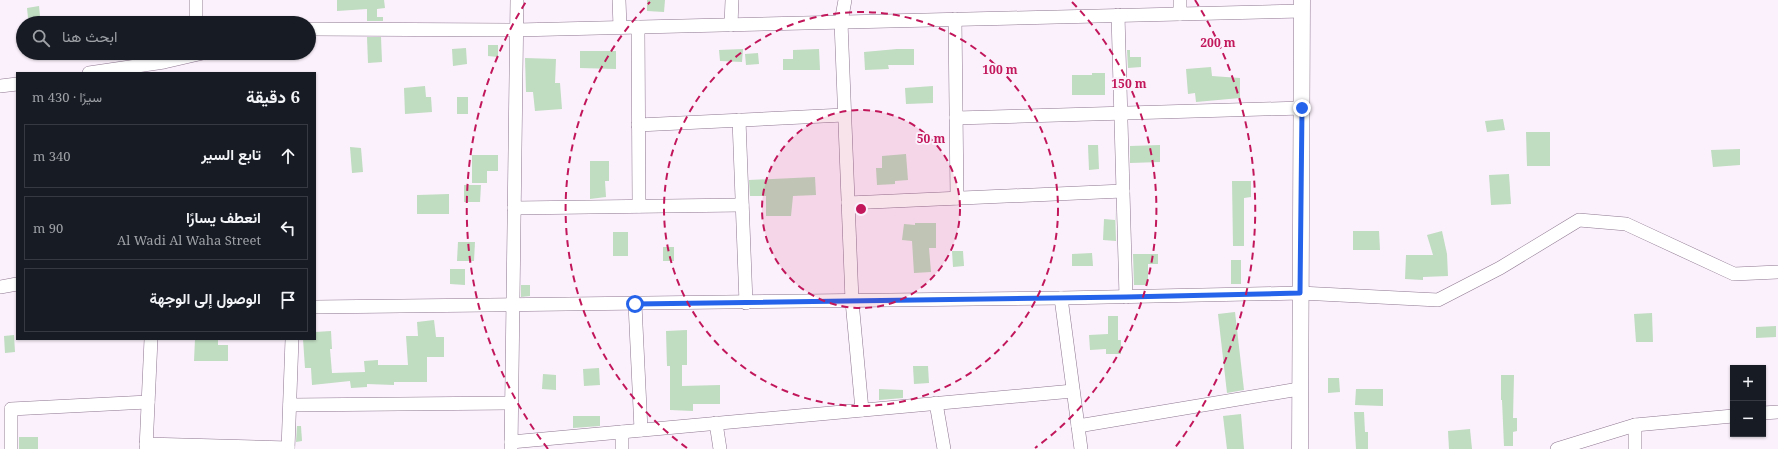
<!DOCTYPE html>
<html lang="ar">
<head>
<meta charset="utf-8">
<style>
	:root { --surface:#171b24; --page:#242831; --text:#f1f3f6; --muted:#9ea1a6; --line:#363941 }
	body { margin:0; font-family:"Noto Serif",Vazirmatn,serif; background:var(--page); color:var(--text); direction:rtl }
	.controls { position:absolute; right:12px; bottom:12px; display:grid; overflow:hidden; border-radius:0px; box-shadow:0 1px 3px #0004 }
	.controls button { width:36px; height:36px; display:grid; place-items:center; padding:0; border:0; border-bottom:1px solid var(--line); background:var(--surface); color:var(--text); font:20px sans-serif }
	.stop { position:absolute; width:12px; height:12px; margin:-9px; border:3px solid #2563eb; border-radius:50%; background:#fff }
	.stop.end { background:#2563eb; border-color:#fff; box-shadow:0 1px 4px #0008 }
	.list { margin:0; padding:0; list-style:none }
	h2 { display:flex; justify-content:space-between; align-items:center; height:52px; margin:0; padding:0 16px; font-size:17px }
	h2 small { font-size:13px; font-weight:400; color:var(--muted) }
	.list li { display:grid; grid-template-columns:26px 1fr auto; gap:12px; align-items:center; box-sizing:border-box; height:64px; margin:0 8px 8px; padding:0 8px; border:1px solid var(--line); border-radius:0px }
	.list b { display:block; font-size:15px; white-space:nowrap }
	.list p { margin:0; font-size:13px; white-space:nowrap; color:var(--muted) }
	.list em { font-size:13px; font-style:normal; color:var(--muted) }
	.icon { flex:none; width:22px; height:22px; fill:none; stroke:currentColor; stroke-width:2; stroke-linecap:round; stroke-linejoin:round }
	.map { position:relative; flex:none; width:1778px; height:449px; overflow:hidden; direction:ltr }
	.search { position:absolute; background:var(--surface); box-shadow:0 1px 3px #0004; left:16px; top:16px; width:300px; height:44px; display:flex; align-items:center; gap:10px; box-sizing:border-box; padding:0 14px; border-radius:22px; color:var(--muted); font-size:15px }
	.panel { position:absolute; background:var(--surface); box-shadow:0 1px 3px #0004; left:16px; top:72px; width:300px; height:268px; border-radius:0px; direction:rtl }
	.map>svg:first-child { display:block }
	.building { fill:#c0dcc1 }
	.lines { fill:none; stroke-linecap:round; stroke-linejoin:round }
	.minor-casing { stroke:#8e7790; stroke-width:14 }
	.major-casing { stroke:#8e7790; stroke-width:17 }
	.minor { stroke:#fff; stroke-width:13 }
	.major { stroke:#fff; stroke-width:16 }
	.route { stroke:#2563eb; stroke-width:5 }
	.ring { fill:none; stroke:#c2185b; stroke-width:2; stroke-dasharray:7 5 }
	.centre { fill:#c2185b; stroke:#fbf1fc; stroke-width:2 }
	.ring-label { font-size:12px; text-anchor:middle; font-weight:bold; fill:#c2185b; stroke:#fbf1fc; stroke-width:4; stroke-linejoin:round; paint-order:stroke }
</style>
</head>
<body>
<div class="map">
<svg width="1778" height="449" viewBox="0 0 1778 449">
	<rect width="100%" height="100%" fill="#fbf1fc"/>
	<g class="building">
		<path d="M337 0H384L385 8 377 9V17H383V21H367V9L337 11Z"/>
		<path d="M647 0H665L664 12 647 11Z"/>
		<path d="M39 6 40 16 28 18 27 8Z"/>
		<path d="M367 37H381L382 62 368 63Z"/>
		<path d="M488 45H498V57L488 56Z"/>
		<path d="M466 48 467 64 453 66 452 49Z"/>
		<path d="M743 49 742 62 720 61 719 50Z"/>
		<path d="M819 49 820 70H783V59H793V50Z"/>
		<path d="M897 49H914V65H888L889 69 865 70 864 52Z"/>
		<path d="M1127 50H1130V57H1141V67L1128 68Z"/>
		<path d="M580 51H616V69L580 68Z"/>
		<path d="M758 53 759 64 746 65 745 54Z"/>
		<path d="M525 58 556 59 555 83H560L562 109 535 111 533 92H526Z"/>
		<path d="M1211 67 1212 76 1240 78V98L1196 102 1195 93 1188 94 1186 69Z"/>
		<path d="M1092 73H1105V95H1072V75H1092Z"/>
		<path d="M425 86 426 97H431L432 112 405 114 404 88Z"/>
		<path d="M933 86V103L906 104 905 88Z"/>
		<rect x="457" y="97" width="11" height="17"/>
		<path d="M1503 119 1505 130 1487 132 1485 121Z"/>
		<path d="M1526 132H1550V166H1527Z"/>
		<path d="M1088 145H1098L1099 169 1089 170Z"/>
		<path d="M1160 145V162L1130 163V146Z"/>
		<path d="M350 147 361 148 363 172 352 173Z"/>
		<path d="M1740 149V165L1713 167 1711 150Z"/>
		<path d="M906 154 908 180 895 181V184L877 185 876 168H882V156Z"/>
		<path d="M472 155H498V171H487V183H472Z"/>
		<path d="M590 161H609V181H605L606 197 590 199Z"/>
		<path d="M1509 174 1511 204 1491 205 1489 175Z"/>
		<path d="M815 177 816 195 793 196 791 216H766V196H750L749 180Z"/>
		<path d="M1232 181H1251V197L1244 198V246H1233Z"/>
		<path d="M464 185H481L480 202H464Z"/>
		<path d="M449 194V214H417V195Z"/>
		<path d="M1115 209 1116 241 1103 240 1104 219 1115 220Z"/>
		<path d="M915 223H936V248H929L931 272 914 273 912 241 902 240 904 224 915 225Z"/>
		<path d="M1353 231H1379L1380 250H1353Z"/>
		<path d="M1442 231 1447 254 1448 276 1423 277V280L1405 279 1406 255H1433L1427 235Z"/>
		<rect x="613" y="232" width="15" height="24"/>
		<path d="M458 242H475L474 261H457Z"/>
		<rect x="663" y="247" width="11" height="14"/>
		<path d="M952 251H963L964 266 953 267Z"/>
		<path d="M1092 253 1093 266H1072V254Z"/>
		<path d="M1133 254H1158V264H1148V285H1134Z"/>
		<rect x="1231" y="260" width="10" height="24"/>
		<path d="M450 269H465V285L450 284Z"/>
		<path d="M521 285H530V296L521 297Z"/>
		<path d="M1235 312 1244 390 1227 393 1218 314Z"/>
		<path d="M1652 313 1653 342H1636L1634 314Z"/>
		<path d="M1108 316H1118V340H1121V354H1106V349L1090 350 1089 335 1108 334Z"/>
		<path d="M434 320 436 337H444V357H427V382H394V385L367 384V387L351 388 350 381 312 385 311 368H305L303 339H315V332L331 331 332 349H330L332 373 365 372 364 361 378 360V365H408L406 336H418L417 322Z"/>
		<path d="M1776 326V337L1756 338V327Z"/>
		<path d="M687 330V365H682V386L720 385V404H693V411L670 410V366H667L666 331Z"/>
		<path d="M14 335 15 352 5 353 4 336Z"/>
		<path d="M195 339H218V345H228V361H194Z"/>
		<path d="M913 366H928L929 383 914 384Z"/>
		<path d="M599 368 600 385 584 386 583 369Z"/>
		<path d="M543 374 556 375V390L542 389Z"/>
		<path d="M1501 375H1514L1513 418H1517V431L1513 432V446H1504L1502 400H1501Z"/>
		<path d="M1328 378H1339L1340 392 1328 393Z"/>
		<path d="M879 389 903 390V398L879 400Z"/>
		<path d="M1356 389H1383V406L1355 405Z"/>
		<path d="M1354 412H1364L1365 432H1368V449H1356Z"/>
		<path d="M1241 414 1244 449H1227L1223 416Z"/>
		<path d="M573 416H600V426L573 428Z"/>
		<path d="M297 426H301L302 441 296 442Z"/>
		<path d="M1470 429 1472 449H1449L1448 431Z"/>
		<rect x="19" y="437" width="19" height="12"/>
	</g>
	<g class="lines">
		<g class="minor-casing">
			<g id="minor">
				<path d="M619 0 620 27"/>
				<path d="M845 0 841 22 852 301 862 410"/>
				<path d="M1180 14V0"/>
				<path d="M1118 15 1126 297"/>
				<path d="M955 19 957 198"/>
				<path d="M196 23V0"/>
				<path d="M731 25 732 0"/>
				<path d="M638 27 639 206"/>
				<path d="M309 29 517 30 1302 11"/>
				<path d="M89 73 164 62 203 53"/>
				<path d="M0 86 17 84"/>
				<path d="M956 118 1302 108"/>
				<path d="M739 120 746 303"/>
				<path d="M638 125 844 115"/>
				<path d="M848 203 1123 191"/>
				<path d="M514 208 742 205"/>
				<path d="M0 287 17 284"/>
				<path d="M1061 298 1081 449"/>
				<path d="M635 304 641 430"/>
				<path d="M315 307 1061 298 1300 293 1438 300 1500 268 1579 220 1626 224 1734 274 1778 272"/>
				<path d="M936 403 944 449"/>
				<path d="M290 405 512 403"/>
				<path d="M1763 413 1778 412"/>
				<path d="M716 423 720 449"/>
				<path d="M1078 426 1299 389"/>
				<path d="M622 432V449"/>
				<path d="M511 442 1073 391"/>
				<path d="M146 444 288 448"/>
				<path d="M11 449V409L148 402"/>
				<path d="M146 449 151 339"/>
				<path d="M288 449 292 339"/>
				<path d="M511 449 517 0"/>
				<path d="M1557 449 1635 425 1733 416"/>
				<path d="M1635 449V425"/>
			</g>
		</g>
		<g class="major-casing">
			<path id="major" d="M1300 449 1302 0"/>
		</g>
		<use href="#minor" class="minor"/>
		<use href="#major" class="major"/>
	</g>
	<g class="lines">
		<path class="route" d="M635 304 1126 297 1300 293 1302 108"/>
	</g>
	<circle cx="861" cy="209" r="99" fill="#c2185b" fill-opacity=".12"/>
	<g class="ring">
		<circle cx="861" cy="209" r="99"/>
		<circle cx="861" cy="209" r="197"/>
		<path d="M687 448A296 296 0 0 1 650 2M1072 2A296 296 0 0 1 1035 448"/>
		<path d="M548 449A394 394 0 0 1 527 0M1195 0A394 394 0 0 1 1174 449"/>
	</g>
	<circle cx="861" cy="209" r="6" class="centre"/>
	<g class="ring-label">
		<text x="1218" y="47">200 m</text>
		<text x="1000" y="74">100 m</text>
		<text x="1129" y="88">150 m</text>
		<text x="931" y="143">50 m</text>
	</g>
</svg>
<div class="controls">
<button>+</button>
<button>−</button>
</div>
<div class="stop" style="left:635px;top:304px"></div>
<div class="stop end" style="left:1302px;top:108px"></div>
<div class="search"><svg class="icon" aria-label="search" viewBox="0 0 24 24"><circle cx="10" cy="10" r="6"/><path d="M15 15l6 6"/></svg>ابحث هنا</div>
<section class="panel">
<h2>6 دقيقة<small>سيرًا · 430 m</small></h2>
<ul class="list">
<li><svg class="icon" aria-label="ahead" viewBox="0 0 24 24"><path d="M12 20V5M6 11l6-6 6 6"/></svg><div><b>تابع السير</b></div><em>340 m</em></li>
<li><svg class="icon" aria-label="left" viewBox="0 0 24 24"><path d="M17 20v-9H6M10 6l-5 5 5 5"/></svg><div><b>انعطف يسارًا</b><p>Al Wadi Al Waha Street</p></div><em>90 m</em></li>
<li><svg class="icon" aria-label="arrive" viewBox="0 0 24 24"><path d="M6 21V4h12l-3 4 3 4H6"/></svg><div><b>الوصول إلى الوجهة</b></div></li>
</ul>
</section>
</div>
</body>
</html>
